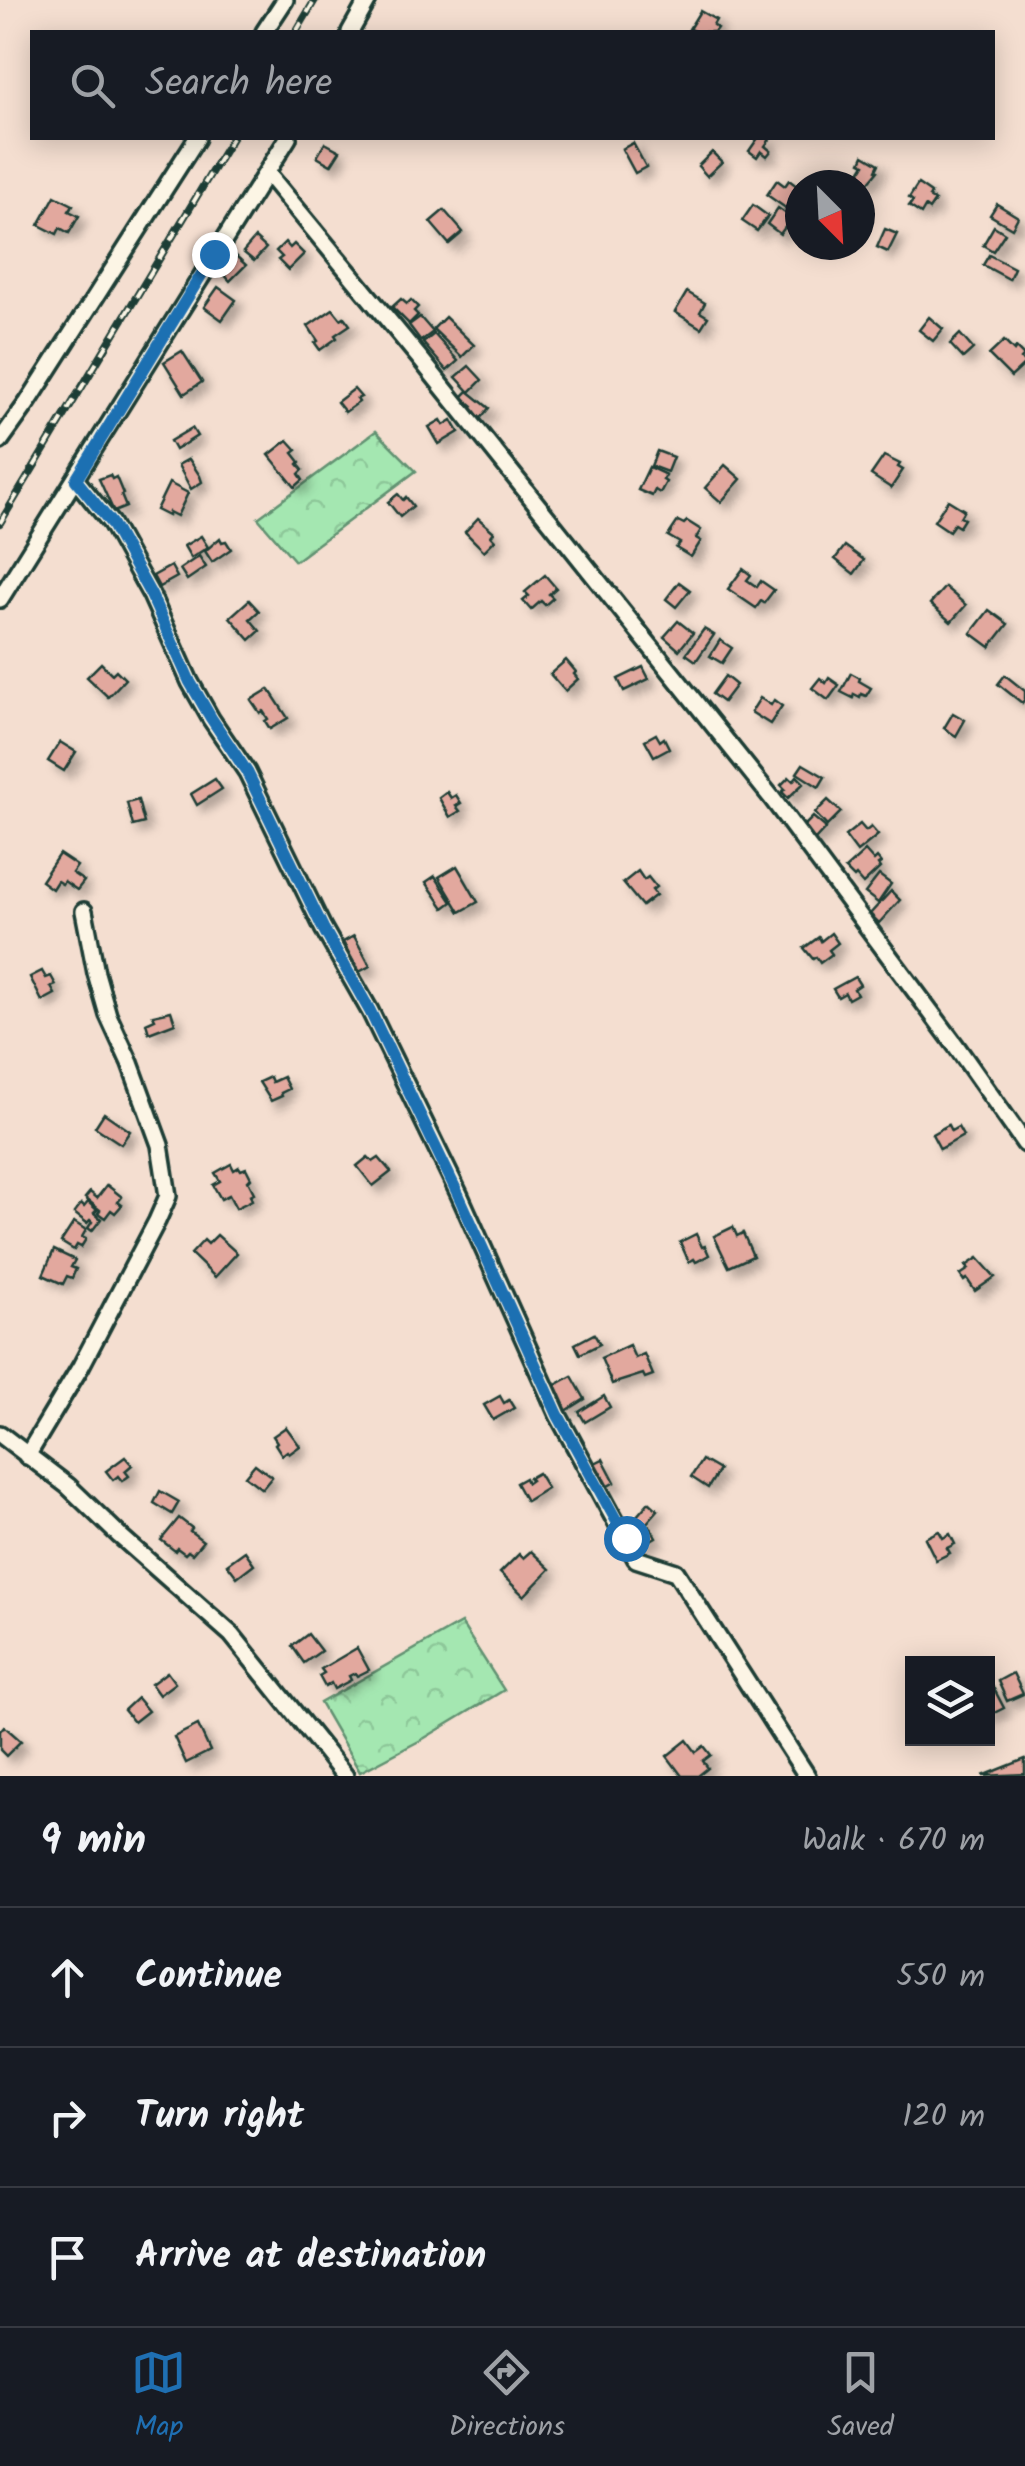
<!DOCTYPE html>
<html lang="en">
<head>
<meta charset="utf-8">
<style>
	:root { --surface:#171b24; --page:#20242c; --text:#f1f3f6; --muted:#9ea1a6; --line:#363941; --accent:#1f6fb2 }
	body { margin:0; font-family:Kalam,sans-serif; background:var(--page); color:var(--text) }
	.controls { position:absolute; right:30px; bottom:30px; display:grid; overflow:hidden; border-radius:0px; box-shadow:0 5px 25px #0003 }
	.controls button { width:90px; height:90px; display:grid; place-items:center; padding:0; border:0; border-bottom:2px solid var(--line); background:var(--surface); color:var(--text); font:50px sans-serif }
	.compass { position:absolute; left:785px; top:170px; width:90px; height:90px; border-radius:50%; background:var(--surface); box-shadow:0 5px 25px #0003; rotate:156deg }
	.stop { position:absolute; width:30px; height:30px; margin:-22px; border:8px solid #1f6fb2; border-radius:50%; background:#fff }
	.stop.end { background:#1f6fb2; border-color:#fff; box-shadow:0 2px 10px #0008 }
	.list { margin:0; padding:0; list-style:none }
	h2 { display:flex; justify-content:space-between; align-items:center; height:130px; margin:0; padding:0 40px; font-size:42px }
	h2 small { font-size:32px; font-weight:400; color:var(--muted) }
	.list li { display:grid; grid-template-columns:65px 1fr auto; gap:30px; align-items:center; box-sizing:border-box; height:140px; padding:0 40px; border-top:2px solid var(--line) }
	.list b { display:block; font-size:38px; white-space:nowrap }
	.list em { font-size:32px; font-style:normal; color:var(--muted) }
	.icon { flex:none; width:55px; height:55px; fill:none; stroke:currentColor; stroke-width:2; stroke-linecap:round; stroke-linejoin:round }
	.map { position:relative; flex:none; width:1025px; height:1776px; overflow:hidden }
	.search { position:absolute; background:var(--surface); box-shadow:0 5px 25px #0003; left:30px; right:30px; top:30px; height:110px; display:flex; align-items:center; gap:25px; box-sizing:border-box; padding:0 35px; border-radius:0px; color:var(--muted); font-size:38px }
	.sheet { height:550px; background:var(--surface) }
	nav { display:flex; justify-content:space-around; align-items:center; box-sizing:border-box; height:140px; border-top:2px solid var(--line); background:var(--surface); font-size:28px; color:var(--muted) }
	nav a { display:grid; justify-items:center; gap:5px }
	nav .on { color:var(--accent) }
	.map>svg:first-child { display:block }
	.forest { fill:url(#forest-crowns); stroke:#629272; stroke-width:2.5 }
	.building { fill:#e2a89e; stroke:#1f3d34; stroke-width:2.5; filter:url(#shadow) }
	.lines { fill:none; stroke-linecap:round; stroke-linejoin:round }
	.minor-casing { stroke:#1f3d34; stroke-width:22 }
	.minor { stroke:#fcf5e5; stroke-width:15 }
	.rail-casing { stroke:#1f3d34; stroke-width:8 }
	.rail { stroke:#fcf5e5; stroke-width:4; stroke-dasharray:11; stroke-linecap:butt }
	.route { stroke:#1f6fb2; stroke-width:12 }
</style>
</head>
<body>
<div class="map">
<svg width="1025" height="1776" viewBox="0 0 1025 1776">
	<defs>
		<pattern id="forest-crowns" width="20" height="18" patternUnits="userSpaceOnUse" patternTransform="scale(2.5)"><rect width="20" height="18" fill="#a4e7b1"/><path d="M2 6a3 3 0 1 1 6 0M12 15a3 3 0 1 1 6 0" fill="none" stroke="#8dc799"/></pattern>
		<filter id="shadow"><feDropShadow dx="7" dy="7" stdDeviation="5" flood-color="#0004"/></filter>
	</defs>
	<rect width="100%" height="100%" fill="#f4ded0"/>
	<filter id="ink" filterUnits="userSpaceOnUse"><feTurbulence type="fractalNoise" baseFrequency=".01" numOctaves="2"/><feDisplacementMap in="SourceGraphic" scale="20" xChannelSelector="R" yChannelSelector="G"/><feConvolveMatrix kernelMatrix="1 2 1 2 8 2 1 2 1" color-interpolation-filters="sRGB"/></filter>
	<g filter="url(#ink)">
		<g class="forest">
			<path d="M376 431 416 471 295 561 258 518Z"/>
			<path d="M461 1623 504 1690 423 1739 360 1772 320 1703Z"/>
		</g>
		<g class="building">
			<path d="M700 11 716 20 713 25 717 28 714 32H696L689 29Z"/>
			<path d="M758 138H771L765 146 771 151 767 156 761 151 757 157 749 151Z"/>
			<path d="M325 143 340 151 331 165 317 157Z"/>
			<path d="M633 143 646 167 635 173 622 149Z"/>
			<path d="M712 152 722 162 707 176 698 166Z"/>
			<path d="M864 155 879 164 876 170 878 171 868 183 857 177 865 164 861 162Z"/>
			<path d="M777 180 785 186 789 180 797 186 794 191 800 196 790 211 767 195Z"/>
			<path d="M918 184 931 193 929 197 935 201 929 210 925 207 921 214 909 206 913 201 909 198Z"/>
			<path d="M55 196 73 205 69 211 79 216 69 233 60 228 57 234 39 225Z"/>
			<path d="M997 204 1018 217 1012 228 990 215Z"/>
			<path d="M753 205 768 216 757 231 742 221Z"/>
			<path d="M778 208 792 218 780 234 767 224Z"/>
			<path d="M444 210 463 232 449 244 430 222Z"/>
			<path d="M994 226 1005 233 993 251 983 245Z"/>
			<path d="M885 229 897 234 888 252 877 247Z"/>
			<path d="M255 238 266 248 254 261 243 252Z"/>
			<path d="M285 242 290 248 294 244 304 254 288 270 278 260 282 257 276 251Z"/>
			<path d="M989 255 1014 268 1009 279 983 265Z"/>
			<path d="M236 256 246 265 230 281 221 271Z"/>
			<path d="M218 287 236 300 222 320 204 307Z"/>
			<path d="M687 292 705 303 700 312 708 317 701 328 675 312Z"/>
			<path d="M401 299 407 304 411 300 418 307 414 311 418 315 409 324 392 307Z"/>
			<path d="M333 309 341 319 344 317 350 325 335 335 337 338 320 350 315 343 318 341 308 326Z"/>
			<path d="M420 317 433 332 421 341 409 325Z"/>
			<path d="M445 317 474 345 462 357 433 329Z"/>
			<path d="M929 317 943 329 933 341 919 330Z"/>
			<path d="M434 334 458 361 447 371 423 343Z"/>
			<path d="M960 334 973 349 963 358 950 344Z"/>
			<path d="M1004 341 1014 351 1016 348 1024 356 1021 359 1025 364 1011 377 989 355Z"/>
			<path d="M182 351 202 382 184 394 164 362Z"/>
			<path d="M469 366 482 380 470 392 456 377Z"/>
			<path d="M354 389 361 397 357 399 359 402 345 412 337 402Z"/>
			<path d="M468 391 489 408 480 419 470 410 473 406 462 397Z"/>
			<path d="M441 420 444 425 452 420 459 432 439 444 429 427Z"/>
			<path d="M192 428 197 436 175 450 170 441Z"/>
			<path d="M288 440 297 450 293 453 300 462 298 464 303 470 299 474 303 480 295 487 269 455Z"/>
			<path d="M657 451 673 457 667 472 651 466Z"/>
			<path d="M884 456 900 464 898 467 903 470 891 488 871 475Z"/>
			<path d="M189 459 200 476 202 482 191 489 178 465Z"/>
			<path d="M725 465 741 479 721 502 705 488Z"/>
			<path d="M649 467 666 475 663 480 666 482 660 493 655 490 652 496 638 490Z"/>
			<path d="M110 475 112 479 116 477 123 494 121 495 126 507 114 512 99 479Z"/>
			<path d="M169 483 188 493 177 516 169 512 168 516 156 510Z"/>
			<path d="M398 494 403 500 406 497 413 506 400 517 388 502Z"/>
			<path d="M948 500 964 510 960 517 964 519 959 527 954 524 949 531 934 521Z"/>
			<path d="M478 518 494 532 491 536 495 540 484 551 465 532Z"/>
			<path d="M678 521 684 524 687 521 701 530 696 538 701 541 691 557 676 548 680 543 668 536Z"/>
			<path d="M201 536 208 547 191 558 184 546Z"/>
			<path d="M220 538 222 542 226 541 231 549 212 562 205 551Z"/>
			<path d="M845 546 864 560 854 574 835 559Z"/>
			<path d="M199 556 206 567 187 580 180 569Z"/>
			<path d="M171 566 177 577 159 587 153 576Z"/>
			<path d="M743 569 751 575 747 580 757 587 761 581 774 590 764 603 761 601 756 608 728 589Z"/>
			<path d="M545 575 556 588 549 594 553 598 545 605 541 601 531 610 523 601 529 596 525 592Z"/>
			<path d="M679 582 690 590 676 607 666 599Z"/>
			<path d="M945 587 966 605 951 622 930 604Z"/>
			<path d="M249 600 259 611 250 619 260 631 250 640 230 617Z"/>
			<path d="M989 610 1008 624 990 647 971 633Z"/>
			<path d="M678 621 693 633 679 650 664 637Z"/>
			<path d="M704 629 714 635 696 661 686 654Z"/>
			<path d="M720 640 732 648 722 663 710 656Z"/>
			<path d="M566 660 576 672 574 674 578 679 565 691 550 674Z"/>
			<path d="M101 663 112 674 116 670 125 679 108 697 87 677Z"/>
			<path d="M643 667 649 679 624 691 618 679Z"/>
			<path d="M851 673 860 678 859 681 871 688 866 696 861 694 860 697 854 694 853 698 841 692Z"/>
			<path d="M1005 675 1025 691V699L1022 703 998 684Z"/>
			<path d="M725 676 736 685 723 702 712 694Z"/>
			<path d="M820 678 826 683 829 678 839 685 828 700 812 688Z"/>
			<path d="M269 689 288 718 270 729 265 721 268 719 263 711 260 713 251 700Z"/>
			<path d="M760 698 771 705 774 700 782 706 770 724 751 712Z"/>
			<path d="M953 713 965 720 956 736 944 728Z"/>
			<path d="M656 734 660 741 664 738 669 748 654 756 645 740Z"/>
			<path d="M60 742 76 752 64 771 48 761Z"/>
			<path d="M803 764 825 777 819 787 797 773Z"/>
			<path d="M797 776 804 783 788 798 782 792 785 789 781 785 789 777 793 781Z"/>
			<path d="M215 779 222 789 197 805 191 794Z"/>
			<path d="M447 792 451 798 456 795 461 803 456 806 460 811 450 817 439 798Z"/>
			<path d="M138 800 144 823 133 826 127 803Z"/>
			<path d="M828 800 841 812 827 826 815 813Z"/>
			<path d="M813 817 826 828 814 841 801 829Z"/>
			<path d="M860 824 866 831 871 827 878 835 857 852 845 836Z"/>
			<path d="M865 851 874 861 877 858 881 863 878 865 880 868 863 884 856 876 854 878 845 869Z"/>
			<path d="M59 854 77 866 72 873 84 881 77 890 64 881 62 884 57 881 52 889 41 881Z"/>
			<path d="M457 866 478 902 460 912 439 877Z"/>
			<path d="M638 871 644 880 648 877 656 887 652 890 656 895 642 906 623 883Z"/>
			<path d="M879 875 891 884 878 903 865 893Z"/>
			<path d="M435 876 452 902 444 908 426 882Z"/>
			<path d="M891 891 900 900 879 923 870 914Z"/>
			<path d="M831 933 838 943 829 950 832 954 820 963 816 957 813 959 804 948 819 937 821 941Z"/>
			<path d="M354 936 370 966 359 972 343 942Z"/>
			<path d="M42 971 46 978 51 976 56 985 51 987 55 994 42 1001 30 977Z"/>
			<path d="M855 977 860 985 854 989 857 994 848 999 845 993 838 997 833 989Z"/>
			<path d="M171 1011 175 1023 149 1033 146 1023 155 1019 153 1015Z"/>
			<path d="M270 1077 272 1082 283 1077 289 1089 281 1093 282 1096 271 1101 259 1082Z"/>
			<path d="M104 1113 130 1131 121 1144 95 1127Z"/>
			<path d="M948 1125 951 1131 958 1127 963 1136 940 1149 932 1134Z"/>
			<path d="M368 1157 373 1162 379 1158 391 1172 373 1186 357 1166Z"/>
			<path d="M231 1164 234 1170 239 1167 241 1170 246 1168 251 1178 248 1181 254 1193 250 1195 252 1200 236 1208 229 1195 221 1199 213 1185 220 1181 215 1173Z"/>
			<path d="M107 1185 122 1197 118 1202 122 1205 115 1213 111 1210 105 1218 98 1213 100 1210 85 1198 90 1192 97 1198Z"/>
			<path d="M88 1202 97 1210 94 1213 101 1219 92 1231 88 1228 92 1222 90 1220 87 1223 74 1213 81 1204 84 1207Z"/>
			<path d="M74 1222 86 1230 82 1237 86 1239 81 1247 77 1245 74 1250 61 1242Z"/>
			<path d="M733 1227 737 1236 743 1233 753 1256 729 1267 714 1236Z"/>
			<path d="M696 1234 702 1247 705 1246 709 1255 696 1262 694 1259 689 1262 680 1242Z"/>
			<path d="M217 1235 237 1253 215 1277 191 1254 204 1240 208 1244Z"/>
			<path d="M54 1250 75 1260 71 1267 76 1269 72 1278 67 1276 63 1284 43 1275Z"/>
			<path d="M978 1258 995 1277 975 1291 967 1279 964 1281 960 1275 969 1269 966 1266Z"/>
			<path d="M594 1334 600 1344 580 1354 575 1344Z"/>
			<path d="M629 1345 635 1358 644 1354 653 1375 645 1378 643 1374 612 1384 601 1358Z"/>
			<path d="M572 1376 585 1399 566 1411 552 1387Z"/>
			<path d="M500 1396 504 1403 509 1400 514 1408 493 1420 484 1405Z"/>
			<path d="M604 1396 610 1407 585 1422 579 1412Z"/>
			<path d="M286 1427 300 1446 289 1454 287 1451 282 1455 275 1444 277 1442 273 1436Z"/>
			<path d="M125 1457 132 1465 125 1471 129 1476 122 1481 118 1476 113 1480 106 1471Z"/>
			<path d="M603 1459 615 1482 606 1487 593 1464Z"/>
			<path d="M702 1460 719 1470 708 1488 691 1477Z"/>
			<path d="M255 1464 272 1477 262 1489 245 1476Z"/>
			<path d="M538 1473 547 1488 526 1501 516 1483 525 1478 527 1483 531 1480 529 1478Z"/>
			<path d="M160 1491 179 1502 172 1514 154 1503Z"/>
			<path d="M649 1502 658 1510 645 1525 636 1517Z"/>
			<path d="M179 1518 192 1528 190 1531 203 1541 192 1554 188 1551 185 1554 177 1548 175 1551 161 1540Z"/>
			<path d="M637 1523 641 1531 650 1526 656 1537 637 1548 626 1529Z"/>
			<path d="M939 1531 943 1538 950 1534 955 1544 947 1548 950 1553 936 1560 925 1538Z"/>
			<path d="M245 1551 254 1564 237 1577 227 1564Z"/>
			<path d="M531 1551 550 1569 524 1596 500 1573 519 1554 523 1558Z"/>
			<path d="M308 1634 321 1651 304 1663 292 1646Z"/>
			<path d="M357 1648 369 1670 357 1676 355 1673 349 1676 351 1680 334 1689 331 1683 325 1687 319 1676 324 1673 321 1669Z"/>
			<path d="M167 1672 175 1683 159 1695 151 1684Z"/>
			<path d="M1013 1673 1023 1694 1007 1701 998 1681Z"/>
			<path d="M992 1685 1004 1708 988 1716V1687Z"/>
			<path d="M137 1698 148 1711 134 1722 124 1710Z"/>
			<path d="M198 1725 210 1751 186 1763 174 1737Z"/>
			<path d="M4 1726 21 1741 6 1756 0 1750V1731Z"/>
			<path d="M687 1740 696 1752 704 1746 711 1755 703 1761 708 1768 698 1776H682L667 1756Z"/>
			<path d="M1025 1759V1774L983 1776Z"/>
		</g>
		<g class="lines">
			<g class="minor-casing">
				<g id="minor">
					<path d="M264 32 285 0"/>
					<path d="M350 32 368 0"/>
					<path d="M267 173 422 361 771 797 956 1046 1025 1144"/>
					<path d="M0 441 28 402 197 138"/>
					<path d="M76 480 111 523 151 595 190 682 211 719 247 772 323 928 370 1011 459 1194 558 1415 636 1559 676 1572 807 1776"/>
					<path d="M0 599 288 138"/>
					<path d="M0 1434 68 1486 120 1536 232 1635 345 1776"/>
					<path d="M27 1456 81 1366 157 1221 168 1196 160 1145 130 1063 108 1015 96 973 84 911"/>
				</g>
			</g>
			<use href="#minor" class="minor"/>
			<g class="rail-casing">
				<g id="rail">
					<path d="M296 32 315 0"/>
					<path d="M0 523 232 138"/>
				</g>
			</g>
			<use href="#rail" class="rail"/>
		</g>
	</g>
	<g class="lines" filter="url(#ink)">
		<path class="route" d="M214 254 76 480 111 523 151 595 190 682 211 718 247 772 323 928 370 1011 458 1194 558 1415 626 1538"/>
	</g>
</svg>
<div class="controls">
<button><svg class="icon" aria-label="layers" viewBox="0 0 24 24"><path d="M12 4l9 5-9 5-9-5zM3 14l9 5 9-5"/></svg></button>
</div>
<svg class="compass" viewBox="-18 -18 36 36"><path d="M0-13l5 13h-10z" fill="#e53935"/><path d="M0 13l5-13h-10z" fill="#9ea1a6"/></svg>
<div class="stop" style="left:626px;top:1538px"></div>
<div class="stop end" style="left:214px;top:254px"></div>
<div class="search"><svg class="icon" aria-label="search" viewBox="0 0 24 24"><circle cx="10" cy="10" r="6"/><path d="M15 15l6 6"/></svg>Search here</div>
</div>
<section class="sheet">
<h2>9 min<small>Walk · 670 m</small></h2>
<ul class="list">
<li><svg class="icon" aria-label="ahead" viewBox="0 0 24 24"><path d="M12 20V5M6 11l6-6 6 6"/></svg><div><b>Continue</b></div><em>550 m</em></li>
<li><svg class="icon" aria-label="right" viewBox="0 0 24 24"><path d="M7 20v-9h11M14 6l5 5-5 5"/></svg><div><b>Turn right</b></div><em>120 m</em></li>
<li><svg class="icon" aria-label="arrive" viewBox="0 0 24 24"><path d="M6 21V4h12l-3 4 3 4H6"/></svg><div><b>Arrive at destination</b></div></li>
</ul>
</section>
<nav>
<a class="on"><svg class="icon" aria-label="map" viewBox="0 0 24 24"><path d="M3 6l6-2 6 2 6-2v14l-6 2-6-2-6 2zM9 4v14M15 6v14"/></svg>Map</a>
<a><svg class="icon" aria-label="directions" viewBox="0 0 24 24"><path d="M12 3l9 9-9 9-9-9zM9 14v-3h6M13 9l2 2-2 2"/></svg>Directions</a>
<a><svg class="icon" aria-label="saved" viewBox="0 0 24 24"><path d="M7 4h10v16l-5-4-5 4z"/></svg>Saved</a>
</nav>
</body>
</html>
